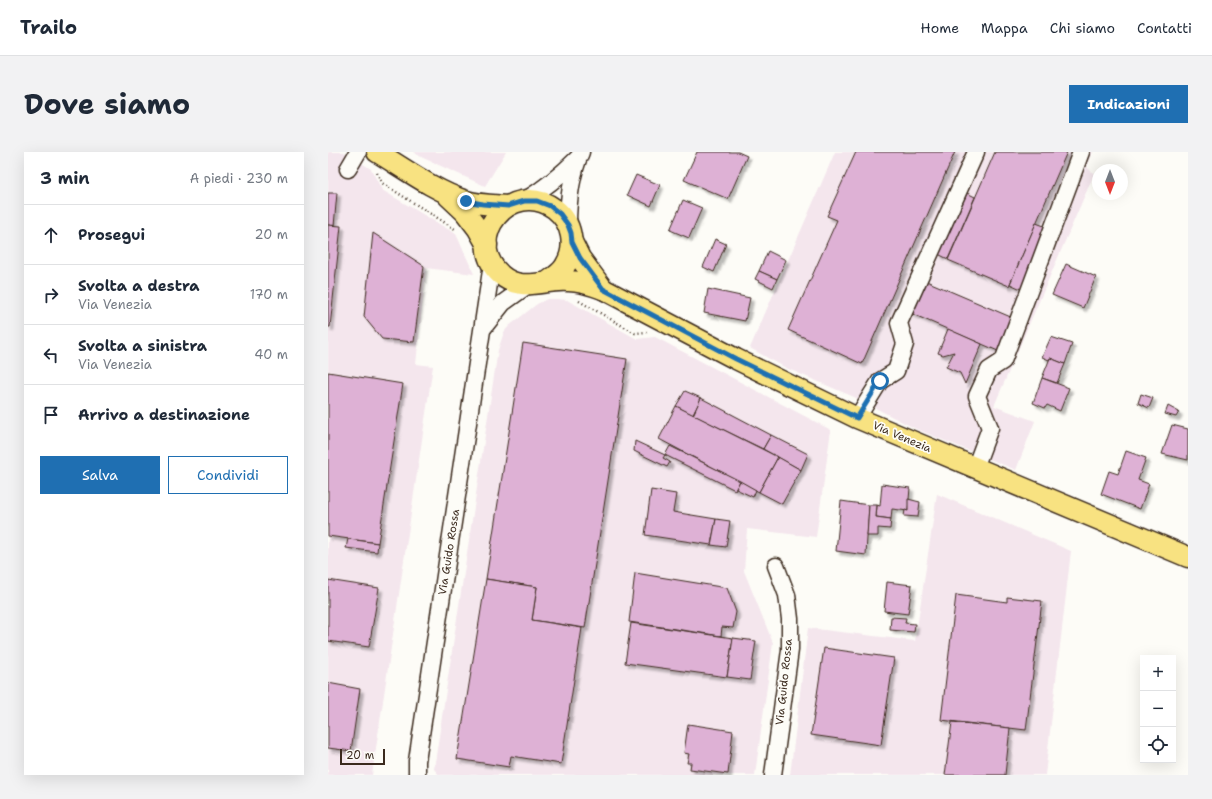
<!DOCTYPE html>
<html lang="it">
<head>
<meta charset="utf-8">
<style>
	:root { --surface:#fff; --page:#f2f2f3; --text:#1f2937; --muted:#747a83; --line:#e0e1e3; --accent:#1f6fb2 }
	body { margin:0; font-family:"Shantell Sans",sans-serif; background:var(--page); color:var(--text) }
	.controls { position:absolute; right:12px; bottom:12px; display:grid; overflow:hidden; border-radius:0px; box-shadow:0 4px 16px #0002 }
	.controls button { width:36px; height:36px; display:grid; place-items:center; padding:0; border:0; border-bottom:1px solid var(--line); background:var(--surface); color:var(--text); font:20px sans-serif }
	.compass { position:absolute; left:764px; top:12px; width:36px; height:36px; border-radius:50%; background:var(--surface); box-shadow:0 4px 16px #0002; rotate:180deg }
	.scale { position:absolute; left:12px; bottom:10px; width:45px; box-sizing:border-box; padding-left:4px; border:2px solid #3b2a1e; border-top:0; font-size:11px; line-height:14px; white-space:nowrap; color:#3b2a1e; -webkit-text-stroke:3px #fdfcf7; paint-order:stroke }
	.stop { position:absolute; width:12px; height:12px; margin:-9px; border:3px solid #1f6fb2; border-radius:50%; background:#fff }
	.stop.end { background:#1f6fb2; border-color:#fff; box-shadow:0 1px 4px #0008 }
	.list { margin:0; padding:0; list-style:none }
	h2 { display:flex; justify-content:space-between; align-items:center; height:52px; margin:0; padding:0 16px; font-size:17px }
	h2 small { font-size:13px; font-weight:400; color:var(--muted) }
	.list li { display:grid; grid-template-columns:26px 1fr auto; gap:12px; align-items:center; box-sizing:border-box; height:60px; padding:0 16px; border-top:1px solid var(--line) }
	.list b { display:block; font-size:15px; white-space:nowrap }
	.list p { margin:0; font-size:13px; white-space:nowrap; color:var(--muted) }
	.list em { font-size:13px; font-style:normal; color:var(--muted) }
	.actions { display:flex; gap:8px; padding:12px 16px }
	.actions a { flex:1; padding:9px 0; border:1px solid var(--accent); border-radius:0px; text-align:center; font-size:14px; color:var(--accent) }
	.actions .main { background:var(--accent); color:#fff }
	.icon { flex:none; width:22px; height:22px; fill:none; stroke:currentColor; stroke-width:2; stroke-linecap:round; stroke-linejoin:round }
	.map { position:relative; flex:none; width:860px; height:623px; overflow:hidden; border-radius:0px }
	header { display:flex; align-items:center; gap:24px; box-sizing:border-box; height:56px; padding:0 20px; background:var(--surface); border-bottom:1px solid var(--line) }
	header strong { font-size:19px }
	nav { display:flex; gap:22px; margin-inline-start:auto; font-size:14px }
	.intro { display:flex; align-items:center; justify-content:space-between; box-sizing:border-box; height:96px; padding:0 24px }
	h1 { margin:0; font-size:28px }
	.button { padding:10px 18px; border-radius:0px; background:var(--accent); color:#fff; font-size:14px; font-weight:700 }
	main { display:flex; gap:24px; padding:0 24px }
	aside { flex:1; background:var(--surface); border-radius:0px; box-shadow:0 4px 16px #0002 }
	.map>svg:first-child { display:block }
	.built { fill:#f4e6ed }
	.building { fill:#deb1d5; stroke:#3b2a1e; filter:url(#shadow) }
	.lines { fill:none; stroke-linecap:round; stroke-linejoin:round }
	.minor-casing { stroke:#3b2a1e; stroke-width:19 }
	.major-casing { stroke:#3b2a1e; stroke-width:23 }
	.path { stroke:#3b2a1e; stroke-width:2.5; stroke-dasharray:1 3; stroke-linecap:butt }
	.minor { stroke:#fdfcf7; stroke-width:16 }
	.major { stroke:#f8e281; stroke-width:20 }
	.route { stroke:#1f6fb2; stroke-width:5 }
	.labels { text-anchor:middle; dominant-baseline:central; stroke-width:3.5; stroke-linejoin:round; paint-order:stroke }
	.street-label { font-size:11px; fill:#3b2a1e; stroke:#fdfcf7 }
</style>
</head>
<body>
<header>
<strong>Trailo</strong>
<nav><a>Home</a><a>Mappa</a><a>Chi siamo</a><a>Contatti</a></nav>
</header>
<div class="intro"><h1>Dove siamo</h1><a class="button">Indicazioni</a></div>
<main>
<aside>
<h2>3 min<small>A piedi · 230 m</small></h2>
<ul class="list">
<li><svg class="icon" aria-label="ahead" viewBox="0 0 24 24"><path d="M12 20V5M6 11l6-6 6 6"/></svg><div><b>Prosegui</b></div><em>20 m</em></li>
<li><svg class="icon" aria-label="right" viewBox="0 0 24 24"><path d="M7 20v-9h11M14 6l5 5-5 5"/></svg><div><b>Svolta a destra</b><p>Via Venezia</p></div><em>170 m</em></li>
<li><svg class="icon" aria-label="left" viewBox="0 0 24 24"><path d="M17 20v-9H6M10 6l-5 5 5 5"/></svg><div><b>Svolta a sinistra</b><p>Via Venezia</p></div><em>40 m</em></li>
<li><svg class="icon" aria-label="arrive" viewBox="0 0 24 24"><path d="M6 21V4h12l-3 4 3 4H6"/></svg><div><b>Arrivo a destinazione</b></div></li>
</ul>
<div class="actions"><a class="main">Salva</a><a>Condividi</a></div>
</aside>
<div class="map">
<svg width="860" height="623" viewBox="0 0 860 623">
	<defs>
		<filter id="shadow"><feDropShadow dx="3.5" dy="3.5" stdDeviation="1" flood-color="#0004"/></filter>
	</defs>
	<rect width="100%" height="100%" fill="#fdfcf7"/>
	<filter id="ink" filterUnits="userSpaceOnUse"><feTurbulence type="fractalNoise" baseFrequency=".025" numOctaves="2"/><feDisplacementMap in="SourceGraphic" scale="8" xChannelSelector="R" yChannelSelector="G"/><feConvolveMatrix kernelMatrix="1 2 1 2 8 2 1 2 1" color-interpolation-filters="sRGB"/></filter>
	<g filter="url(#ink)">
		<g class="built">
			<path d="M0 0H16L43 17 54 38 128 82 146 122 98 116 88 212 105 214 44 623H0Z"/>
			<path d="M85 0H178L157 34 93 5Z"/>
			<path d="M507 0H765L759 15 766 22 666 254 707 269 688 318 588 277 526 245 458 216 422 196Z"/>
			<path d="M219 147H229L239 148 309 187 327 185 503 278 488 385 419 377 416 419 445 491 427 623H111L106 617 170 198 176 180 181 174 209 152Z"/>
			<path d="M609 342 743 399 717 623H462L480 476 587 489Z"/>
		</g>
		<g class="building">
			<path d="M369 0H410L419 4 400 47 356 28Z"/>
			<path d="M528 0H627L534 212 460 178 509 68 499 64Z"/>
			<path d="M667 0H739L681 134 620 108Z"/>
			<path d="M308 23 332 33 323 54 299 43Z"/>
			<path d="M637 40 647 45 620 107 610 102Z"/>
			<path d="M0 41H9L6 74 0 73Z"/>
			<path d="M355 48 374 56 361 86 342 78Z"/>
			<path d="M708 71 719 75 693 137 682 132Z"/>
			<path d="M0 73 13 74 2 175H0Z"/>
			<path d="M45 81 96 114 86 190 54 187 36 165Z"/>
			<path d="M387 87 398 92 386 120 375 115Z"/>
			<path d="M440 99 458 108 449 127 431 119Z"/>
			<path d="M738 112 768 125 755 156 724 143Z"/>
			<path d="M431 119 449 127 445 136 427 127Z"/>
			<path d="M596 128 685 166 670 199 582 161Z"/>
			<path d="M380 137 422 146 417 169 376 161Z"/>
			<path d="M620 177 654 192 637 232 632 221 618 215 626 200 615 203 610 201Z"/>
			<path d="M723 185 744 192 737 212 722 206 721 208 714 205Z"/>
			<path d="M195 191 299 207 257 476 204 468 209 435 158 427Z"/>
			<path d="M722 206 737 212 729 231 714 226Z"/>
			<path d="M0 220 75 232 50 391 0 384Z"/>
			<path d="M714 226 741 236 732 259 719 253 717 256 705 251Z"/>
			<path d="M357 239 373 246 365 263 348 254Z"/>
			<path d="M813 242 825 246 821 256 810 251Z"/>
			<path d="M373 246 443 283 435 297 365 263Z"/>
			<path d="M348 254 450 305 431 340 331 287Z"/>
			<path d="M840 254 851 260 848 265 837 262Z"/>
			<path d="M844 273 860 277V308L834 302Z"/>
			<path d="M443 283 480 302 473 318 435 297Z"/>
			<path d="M307 289 337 303 335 306 342 310 339 315 306 299Z"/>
			<path d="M342 294 412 329 407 338 337 303Z"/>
			<path d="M798 299 818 306 810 328 821 332 812 357 773 342 781 319 790 322Z"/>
			<path d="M450 305 473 318 454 352 431 340Z"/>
			<path d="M412 329 428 338 425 345 408 337Z"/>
			<path d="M554 332 582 336 580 359 564 357 563 367 548 365 549 353 552 354Z"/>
			<path d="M323 338 348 342 345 360 388 367 383 393 317 383Z"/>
			<path d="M580 347 592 350 590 365 576 364 577 358 580 359Z"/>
			<path d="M513 349 541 353 538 403 508 399Z"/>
			<path d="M541 353H549L548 365 563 367 562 377 550 376V384H539Z"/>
			<path d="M388 367 402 369 398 395 383 393Z"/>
			<path d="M20 387 50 391 49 400 18 396Z"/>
			<path d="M307 421 399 436 408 460 405 476 394 475 393 484 301 470Z"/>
			<path d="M158 427 209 435 204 468 254 476 233 612 183 604 181 615 129 607Z"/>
			<path d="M0 428 51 436 41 495 0 489Z"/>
			<path d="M559 430 584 433 580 462 556 459Z"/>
			<path d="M628 443 679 450V445L714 449 698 578 613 568Z"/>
			<path d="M563 465 578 466 577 471 587 472 586 480 562 478Z"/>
			<path d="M303 471 405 486 399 525 297 511Z"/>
			<path d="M405 486 428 489 422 528 399 525Z"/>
			<path d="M496 496 566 506 553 593 483 583Z"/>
			<path d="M0 531 32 537 23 599 0 596Z"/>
			<path d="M624 570 682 576 677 623H617Z"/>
			<path d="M360 572 405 579 400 622 362 617 363 611H359L361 602 356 601Z"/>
		</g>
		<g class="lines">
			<g class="minor-casing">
				<g id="minor">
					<path d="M20 17 30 0"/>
					<path d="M196 49C216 37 233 23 250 6"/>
					<path d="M240 73C240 49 243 23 253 0"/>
					<path d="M156 175 175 151 200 133"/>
					<path d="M529 266 552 229 568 219 577 192 571 171 648 0"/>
					<path d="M647 316 662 276 649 244 661 218 675 209 753 0"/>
					<path d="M89 623V609L164 112"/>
					<path d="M445 623 462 498V467L459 443 448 414"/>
				</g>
			</g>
			<g class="major-casing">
				<g id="major">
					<path d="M49 0C77 17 107 39 138 49 151 53 166 53 180 54"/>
					<path d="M120 44 137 60 150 77 159 93"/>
					<path d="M244 90 252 106 275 137"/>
					<path d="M219 130C226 125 233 121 237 114 249 95 244 70 227 57 183 25 133 87 173 123 194 141 216 127 240 129 252 129 264 133 275 137L408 207 529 266 860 405"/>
				</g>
			</g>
			<g class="path">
				<path d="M49 21 54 31 127 77"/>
				<path d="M251 149 307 181 319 180"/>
			</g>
			<use href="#minor" class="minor"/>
			<use href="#major" class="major"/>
		</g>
	</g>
	<g class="lines" filter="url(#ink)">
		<path class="route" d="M138 49 155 52 180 54 196 49H209L222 54 232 62 240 73 243 81 244 90 252 106 275 137 408 207 529 266 552 229"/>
	</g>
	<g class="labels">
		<g class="street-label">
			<text transform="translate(574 285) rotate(23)">Via Venezia</text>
			<text transform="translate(121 400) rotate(-81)">Via Guido Rossa</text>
			<text transform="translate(456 530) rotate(-84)">Via Guido Rossa</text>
		</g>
	</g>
</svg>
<div class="controls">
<button>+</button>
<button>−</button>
<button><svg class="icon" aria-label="locate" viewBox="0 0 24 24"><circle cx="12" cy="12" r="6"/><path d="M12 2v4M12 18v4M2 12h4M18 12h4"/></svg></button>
</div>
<svg class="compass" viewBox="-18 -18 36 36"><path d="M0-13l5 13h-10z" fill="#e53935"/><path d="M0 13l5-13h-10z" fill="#747a83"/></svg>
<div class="scale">20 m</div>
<div class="stop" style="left:552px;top:229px"></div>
<div class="stop end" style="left:138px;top:49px"></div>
</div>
</main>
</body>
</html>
